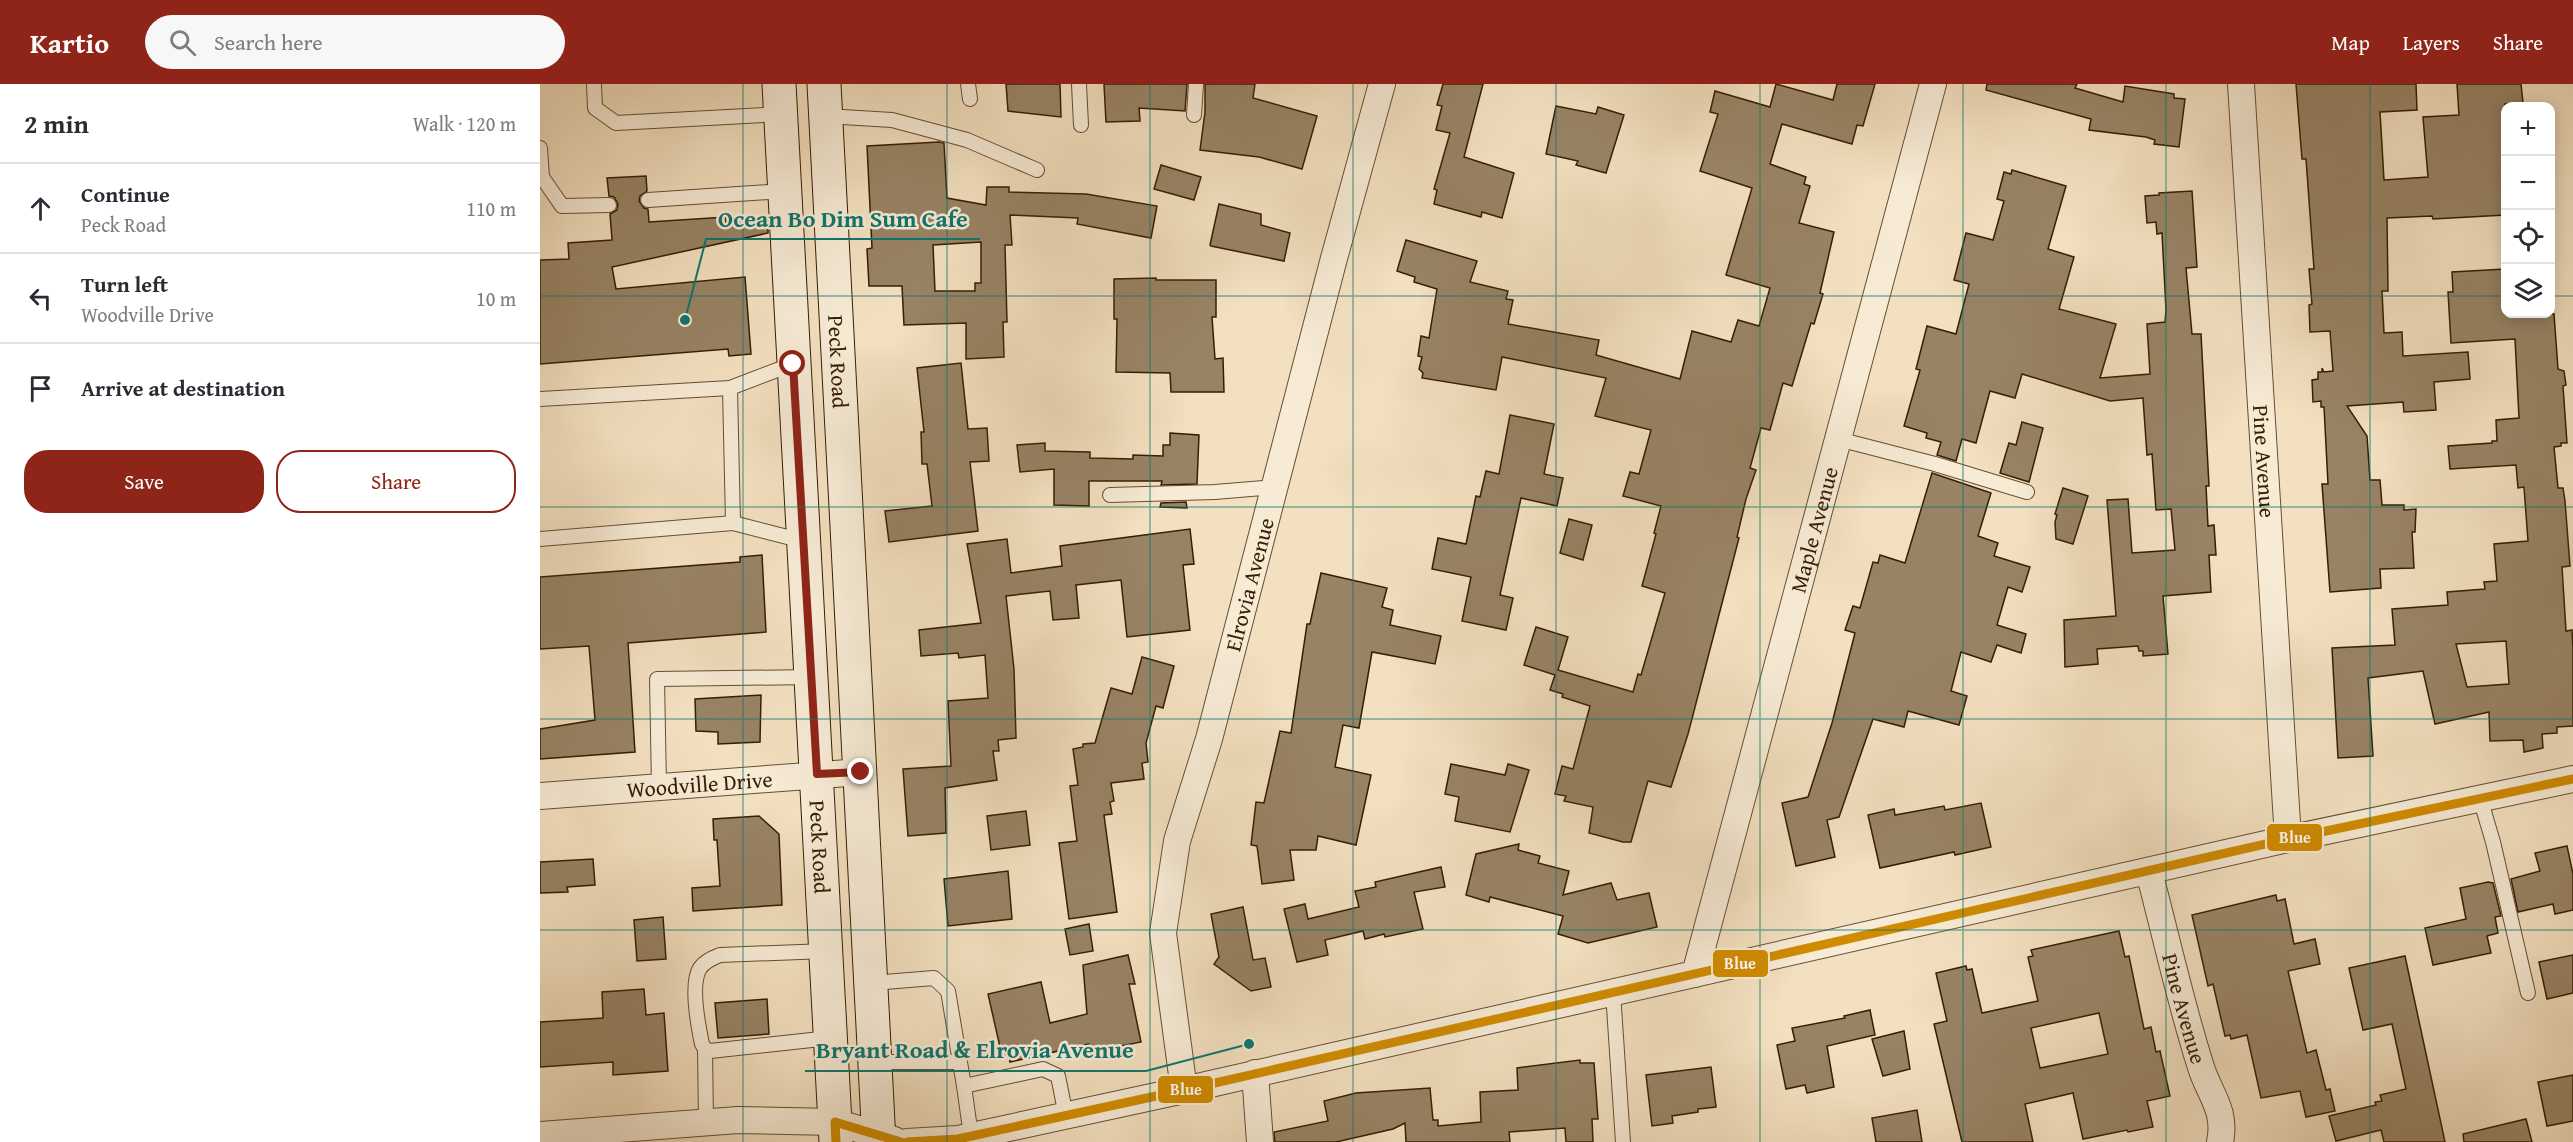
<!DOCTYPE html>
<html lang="en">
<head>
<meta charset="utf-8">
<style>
	:root { --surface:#fff; --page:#f7f7f7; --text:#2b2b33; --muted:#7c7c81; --line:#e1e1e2; --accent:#8f2418 }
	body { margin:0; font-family:"Gentium Book Plus",serif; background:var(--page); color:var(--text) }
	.controls { position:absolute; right:18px; top:18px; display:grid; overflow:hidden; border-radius:12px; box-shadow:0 3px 15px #0003 }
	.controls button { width:54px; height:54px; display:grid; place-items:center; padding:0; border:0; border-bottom:2px solid var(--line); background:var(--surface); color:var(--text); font:30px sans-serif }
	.stop { position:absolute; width:18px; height:18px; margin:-14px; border:4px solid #8f2418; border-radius:50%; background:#fff }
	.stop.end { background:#8f2418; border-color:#fff; box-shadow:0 2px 6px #0008 }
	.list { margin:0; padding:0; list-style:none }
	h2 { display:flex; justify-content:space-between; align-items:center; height:78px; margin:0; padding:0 24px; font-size:26px }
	h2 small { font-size:20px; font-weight:400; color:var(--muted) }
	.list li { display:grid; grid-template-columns:39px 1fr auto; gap:18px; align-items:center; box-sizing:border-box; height:90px; padding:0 24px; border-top:2px solid var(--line) }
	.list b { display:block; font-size:22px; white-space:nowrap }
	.list p { margin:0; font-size:20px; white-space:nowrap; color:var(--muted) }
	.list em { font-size:20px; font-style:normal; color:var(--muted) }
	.actions { display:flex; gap:12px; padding:18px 24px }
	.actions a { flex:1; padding:14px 0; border:2px solid var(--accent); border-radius:24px; text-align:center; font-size:21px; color:var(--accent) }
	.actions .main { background:var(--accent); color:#fff }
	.icon { flex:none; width:33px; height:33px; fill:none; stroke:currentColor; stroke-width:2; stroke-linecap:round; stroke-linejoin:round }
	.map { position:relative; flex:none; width:2033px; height:1058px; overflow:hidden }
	header { display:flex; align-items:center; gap:36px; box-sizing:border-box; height:84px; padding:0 30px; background:var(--accent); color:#fff }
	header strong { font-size:28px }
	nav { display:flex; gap:33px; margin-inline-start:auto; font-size:21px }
	.search { width:420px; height:54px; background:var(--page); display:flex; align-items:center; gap:15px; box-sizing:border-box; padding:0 21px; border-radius:33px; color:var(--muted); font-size:22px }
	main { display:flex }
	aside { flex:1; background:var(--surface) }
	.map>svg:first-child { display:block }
	.building { fill:#988365; stroke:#361e02; stroke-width:1.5; fill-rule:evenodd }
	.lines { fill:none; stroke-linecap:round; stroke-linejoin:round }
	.service-casing { stroke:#654e32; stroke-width:16 }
	.minor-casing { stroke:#654e32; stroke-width:28 }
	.secondary-casing { stroke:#361e02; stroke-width:35 }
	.service { stroke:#f7ebd6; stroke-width:14 }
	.minor { stroke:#f7ebd6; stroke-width:26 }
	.secondary { stroke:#f7ebd6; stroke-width:33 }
	.bus-1-casing { stroke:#f7ebd6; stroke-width:14 }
	.bus-1 { stroke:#d08b00; stroke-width:9 }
	.route { stroke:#8f2418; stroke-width:8 }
	.grid { fill:none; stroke:#0f766e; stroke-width:1.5; stroke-opacity:0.55 }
	.labels { text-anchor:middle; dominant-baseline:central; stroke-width:5; stroke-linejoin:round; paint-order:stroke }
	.street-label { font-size:22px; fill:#361e02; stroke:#f7ebd6 }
	.leader { fill:none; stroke:#0f766e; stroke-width:2 }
	.callout-dot { fill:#0f766e; stroke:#f7ebd6; stroke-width:2 }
	.callout-label { font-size:24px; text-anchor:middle; font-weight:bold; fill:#0f766e; stroke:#f7ebd6; stroke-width:5; stroke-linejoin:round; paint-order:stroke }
	.line-badge { stroke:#f7ebd6; stroke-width:2 }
	.badge-label { font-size:16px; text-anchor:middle; font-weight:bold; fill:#fff }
</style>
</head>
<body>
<header>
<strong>Kartio</strong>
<div class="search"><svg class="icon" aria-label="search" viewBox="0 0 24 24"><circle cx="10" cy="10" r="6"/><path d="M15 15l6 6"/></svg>Search here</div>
<nav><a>Map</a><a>Layers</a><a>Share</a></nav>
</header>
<main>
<aside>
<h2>2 min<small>Walk · 120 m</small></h2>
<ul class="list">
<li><svg class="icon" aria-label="ahead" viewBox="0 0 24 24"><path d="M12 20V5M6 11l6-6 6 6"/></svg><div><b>Continue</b><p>Peck Road</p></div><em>110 m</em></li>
<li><svg class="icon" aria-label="left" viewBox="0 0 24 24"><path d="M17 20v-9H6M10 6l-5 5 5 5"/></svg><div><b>Turn left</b><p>Woodville Drive</p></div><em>10 m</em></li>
<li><svg class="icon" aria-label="arrive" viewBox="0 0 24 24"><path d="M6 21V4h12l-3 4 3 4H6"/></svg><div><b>Arrive at destination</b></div></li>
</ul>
<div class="actions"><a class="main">Save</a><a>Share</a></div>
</aside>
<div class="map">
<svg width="2033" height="1058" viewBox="0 0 2033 1058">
	<rect width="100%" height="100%" fill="#f3e0c0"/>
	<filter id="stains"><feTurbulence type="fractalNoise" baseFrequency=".00333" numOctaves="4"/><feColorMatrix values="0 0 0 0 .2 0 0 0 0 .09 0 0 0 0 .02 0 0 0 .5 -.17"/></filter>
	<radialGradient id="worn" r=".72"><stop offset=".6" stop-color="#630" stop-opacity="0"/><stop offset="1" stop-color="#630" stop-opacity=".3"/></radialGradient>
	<g class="building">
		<path d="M466 0H520L521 33 468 27Z"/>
		<path d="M564 0H647L645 27 599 24 600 37 566 38Z"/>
		<path d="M665 0H715L713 14 777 32 762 85 719 73 660 66 665 28Z"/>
		<path d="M903 0H943L924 73 974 89 962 134 942 128 941 133 894 120 897 106 894 105 910 49 896 46 902 22 897 21Z"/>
		<path d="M1236 0 1293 16 1297 0H1335L1323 42 1317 41 1312 60 1242 40 1230 80 1266 93 1264 100 1270 102 1259 139 1294 148 1280 209 1283 210 1274 240 1271 239 1252 302 1243 299 1230 346 1221 344 1210 384 1216 386 1206 415 1197 453 1199 454 1148 650 1131 703 1108 697 1091 758H1083L1049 749 1053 723 1024 717 1026 712 1015 710 1022 682 1033 685 1050 622 1022 613 1023 610 1010 606 1015 591 984 581 996 543 1028 553 1018 586 1093 608 1098 590 1101 591 1125 509 1102 502 1116 450 1114 449 1121 422 1083 412 1090 388 1099 390 1111 346 1055 332 1066 294 962 273 956 306 882 294 883 289 879 285 882 273 878 272 881 252 889 254 897 205 874 198 875 193 857 187 866 156 937 177 930 198 968 207 966 215 973 216 968 240 1059 256 1056 271 1140 295 1152 247 1191 258 1198 236 1219 242 1230 204 1186 191 1212 104 1160 87 1178 30 1170 28 1175 7 1230 23Z"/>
		<path d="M1447 0H1537L1535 4 1583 18 1585 2 1634 10V14L1645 15 1639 63 1614 60 1615 56 1606 53 1549 46 1551 35 1446 6Z"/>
		<path d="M1756 0H1876L1877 26 1840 28 1844 96 1888 93 1883 33 1919 31 1917 0H1981L1983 19 1965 20V131L1893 135 1892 132 1847 134 1848 207H1842L1844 249 1862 248 1863 272 1928 268 1930 295 1894 298 1896 326 1864 328 1863 318 1807 322 1827 352 1830 396H1840L1842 421H1864V426L1876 425 1875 448H1872L1874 484 1840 485 1841 504 1790 508 1782 400H1788L1784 323H1781V317L1773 318 1772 296 1778 295V288H1782V284L1784 288 1793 287 1790 247 1770 248 1769 221 1772 220 1769 185H1774L1766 75H1762Z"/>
		<path d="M1016 22 1056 30 1058 23 1084 31 1066 89 1036 81 1038 77 1006 70Z"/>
		<path d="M399 58 404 59 407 114 446 121 447 103H469V108L546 110 617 122 611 154 537 140 538 134 470 131 472 161H465L467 238H463L464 273 426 275V239L364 241 362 202H329L327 165 332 164 327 62ZM441 158V199H435V207H395L393 161Z"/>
		<path d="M621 81 661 93 654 116 614 105Z"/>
		<path d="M1472 86 1526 102 1508 165 1534 173 1519 225 1576 240 1560 294 1610 290 1607 240 1625 238 1626 226 1622 149 1617 150 1616 138 1607 139 1605 112 1619 111V109L1652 107 1657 183 1646 184 1652 250H1661L1669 402H1666L1668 442 1674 441 1676 471H1669L1671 508 1623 512 1628 570 1603 572V567H1599L1598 562 1557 565 1558 580 1525 583 1524 536 1576 532 1567 416 1588 415 1592 469 1635 466 1631 425 1616 426 1612 370 1607 371 1603 314 1570 317 1482 290 1475 314 1450 307 1436 359 1422 355 1416 377 1397 371 1401 358 1386 354 1387 349 1364 342 1380 286 1376 285 1387 242 1416 250 1429 200 1414 196 1426 149 1453 156 1464 117 1457 115 1464 88 1471 90Z"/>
		<path d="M106 92 107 107 100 112 99 117 104 124 108 125 109 138 186 133V139L228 136V149L72 183 76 205 205 193 211 270 189 272 188 265 0 280V176L29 175 28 159 72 156 70 130 77 126 78 120 74 113 69 112 67 94Z"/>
		<path d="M679 120 721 130V141L750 149 744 177 671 162 670 161Z"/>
		<path d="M1965 185V230H2014L2018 285 2024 287 2026 301 2023 302 2027 359H2021V362L2014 363 2018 404H2023L2025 417 2030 482 2022 483 2026 547 2032 546 2033 566V642L2017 643V649L2002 650 2003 664 1984 668 1983 656 1950 657 1949 628 1895 640 1883 587 1828 594 1833 672 1798 674 1792 564 1855 561 1852 525 1908 521 1907 508 1945 505 1944 498 1957 497 1954 460 1988 457 1984 403 1978 404 1976 381 1910 385 1908 362 1952 359V357H1957L1956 336 1979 334 1975 255 1911 259 1908 208H1913L1912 188ZM1966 557 1969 600 1927 603 1916 560Z"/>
		<path d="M616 194V196H676V233H672L675 275 683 274 684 308H631L630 289 576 288 577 235H574V195Z"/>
		<path d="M421 279 428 345 447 344 449 377 430 378 438 447 349 458 345 427 392 422 387 380H382L381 348H384L377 284Z"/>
		<path d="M970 331 1014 340 1004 390 1023 394 1017 422 981 414 960 511 973 514 966 546 922 537 931 493 892 485 898 454 926 460 936 412 940 413 946 387 959 390Z"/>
		<path d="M1482 338 1503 344 1489 398 1460 389 1469 359 1476 361Z"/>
		<path d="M630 349 659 351 657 400 621 401 622 397H549V422L514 421V385L480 388 477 361 505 359V367L550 368V374L593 375V371L623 372V361H630Z"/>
		<path d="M1392 389 1451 409 1438 452 1458 459 1454 472 1490 483 1482 508 1468 503 1457 541 1486 550 1481 569 1457 561 1451 578 1421 568 1411 607 1427 612 1419 641 1368 627 1364 643 1333 635 1299 733 1287 736 1295 773 1256 782 1242 719 1268 713 1292 639 1315 549 1305 546 1313 522 1320 524 1333 478 1338 479 1340 471 1365 479Z"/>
		<path d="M1523 404 1548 412 1533 460 1516 455 1515 438 1517 431 1515 430Z"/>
		<path d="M646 418 647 424 620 423 621 419Z"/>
		<path d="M1029 435 1052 441 1043 476 1020 469Z"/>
		<path d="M650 445 654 480 643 481 650 546 587 553 581 496 536 501 539 534 513 536 510 507 466 512 474 585 476 654 458 656 459 667H453L457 696 405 704 406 749 368 752 363 685 411 682 408 617 448 614 445 571 419 574 418 569 381 572 379 546 441 539 427 460 467 455 471 489 522 482 520 462Z"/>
		<path d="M222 471 226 548 88 559 95 668 0 675V645L55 636 49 562 0 565V493L200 478V473Z"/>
		<path d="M781 489 847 504 842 523 853 526 850 541 901 552 895 580 832 568 819 644 803 641 795 683 831 691 816 761 778 752 776 766H750L754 796 722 800 717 762 711 761 716 718 724 719 740 647 751 649 767 540H770Z"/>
		<path d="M602 573 634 582 623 624 616 622 606 659 608 678 602 679 604 695 571 699 574 717 570 718 572 730 564 731 577 828 529 835 519 759 537 757 530 702 538 701 533 665 543 663V660L555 659 571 604 592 610Z"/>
		<path d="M221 611 220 658 178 660V648L156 647 155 615Z"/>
		<path d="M911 680 965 691 968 680 989 686 970 748 915 737 919 713 905 710Z"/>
		<path d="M1441 719 1451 763 1415 771 1414 768 1340 784 1328 731 1354 725 1355 731 1404 722 1405 726Z"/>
		<path d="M486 727 490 761 451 766 447 732Z"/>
		<path d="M219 732 239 750 242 821 153 827 152 804 180 802 177 756H174L173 735Z"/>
		<path d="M979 760 978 766 1000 772 998 779 1029 787 1023 811 1071 799 1077 816 1109 809 1117 843 1048 859 1018 850 1023 832 950 813 949 818 926 811 936 770Z"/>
		<path d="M2027 762 2033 790V826L2015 830 2013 820 1978 828 1971 795 2000 787 1995 769Z"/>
		<path d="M53 775 55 801 27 803 28 808 0 809V778Z"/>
		<path d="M901 783 905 803 874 808 883 845 845 853 844 850 825 855 823 847 785 856 788 871 757 878 744 825 765 820 768 835 819 823 815 807 836 803 835 798Z"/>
		<path d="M468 787 472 835 408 842 404 795Z"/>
		<path d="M1948 798 1953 799 1961 832 1955 833 1958 849 1947 852 1951 869 1893 881 1885 844 1926 835 1920 804Z"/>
		<path d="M1736 811 1737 817 1745 815 1754 860 1775 855 1780 880 1748 887 1767 969 1776 966 1786 1006 1790 1005 1795 1027 1766 1033 1760 1007 1721 1014 1707 951 1691 955 1690 951 1685 952 1673 900 1668 902 1652 831Z"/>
		<path d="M703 823 713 876 725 874 731 903 711 907 674 880 679 873 671 830Z"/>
		<path d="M123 833 126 875 97 877 94 836Z"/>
		<path d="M549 840 553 867 530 871 525 845Z"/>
		<path d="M1579 847 1585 873 1589 872 1604 945 1611 943 1616 968 1620 967 1630 1012 1607 1017 1613 1043 1588 1048 1587 1046 1543 1055 1533 1009 1485 1020 1493 1058H1422L1394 940 1407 937 1396 889 1426 882 1427 886 1432 885 1442 929 1498 917 1488 873 1493 872 1491 866ZM1559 929 1568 970 1500 984 1491 944Z"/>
		<path d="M588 871 595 900H589L601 958 561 966 560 964 551 966 549 960 470 978 469 971 462 972 448 910 501 898 510 939 547 930 543 881Z"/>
		<path d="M2033 871V909L2007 915 1999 878Z"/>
		<path d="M1865 872 1905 1058H1844L1841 1046 1796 1057 1789 1032 1836 1021 1835 1018 1842 1017 1840 1011 1866 1005 1852 940 1823 946 1809 884Z"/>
		<path d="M104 905 106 931 124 929 128 987 73 991V978L0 983V938L63 934 62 908Z"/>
		<path d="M227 915 229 950 178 954 175 919Z"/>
		<path d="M1330 926 1335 951 1287 962 1294 1003 1267 1009 1265 1001 1246 1005 1237 961 1255 957 1252 944 1305 934 1304 932Z"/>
		<path d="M1364 947 1370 985 1343 992 1332 955Z"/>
		<path d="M1040 976V979H1054L1058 1035H1052L1053 1058H1026L1025 1044 969 1048 970 1058H866L865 1039 853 1045 796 1058H735L734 1048 788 1037 784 1017 816 1009 890 1004 893 1036H898V1042L941 1038 940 1008 978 1006 977 984Z"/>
		<path d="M1171 983 1176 1023 1158 1025V1028L1132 1032 1133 1039 1112 1042 1106 991Z"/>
		<path d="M2033 991V1037L2007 1042 1998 998Z"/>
		<path d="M1377 1026 1382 1058H1336L1332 1034Z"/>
		<path d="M1986 1035 1992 1058H1924L1923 1050Z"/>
	</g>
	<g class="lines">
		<g class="service-casing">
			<g id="service">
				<path d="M54 0 55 24 76 39 241 30"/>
				<path d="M428 0 430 15"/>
				<path d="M539 0 541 41"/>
				<path d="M654 31 656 0"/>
				<path d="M286 32 352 36 427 56 497 86"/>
				<path d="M0 64 2 93 22 122 69 121"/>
				<path d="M108 116 244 107"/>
				<path d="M190 304 193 439"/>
				<path d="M0 315 190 304 253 280"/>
				<path d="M1298 355 1395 380 1487 408"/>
				<path d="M570 411 675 408 735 403"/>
				<path d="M0 455 193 439 263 457"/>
				<path d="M119 703 117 595 272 593"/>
				<path d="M1940 714 1953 758 1988 909"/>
				<path d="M286 867 180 871C173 874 165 877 160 884 150 900 158 941 162 960L165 965 170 967 290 954"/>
				<path d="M332 899 394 894 408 907 424 1002 503 985 518 992 526 1032"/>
				<path d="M1073 908 1083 1058"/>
				<path d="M165 965 166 1038"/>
				<path d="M335 978H419"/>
				<path d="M424 1002 431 1052"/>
			</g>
		</g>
		<g class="minor-casing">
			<g id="minor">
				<path id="s1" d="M1701 0 1748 755"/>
				<path id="s2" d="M0 712 321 688"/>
				<path id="s3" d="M1609 788C1626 852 1640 917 1660 980 1668 1009 1687 1025 1680 1058"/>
				<path id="s4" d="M1155 890 1393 0"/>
				<path d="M715 989 720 1058"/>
				<path id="s5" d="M644 1006 623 849 637 757 669 655 793 178 842 0"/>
				<path d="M0 1051 198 1036 295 1038 354 1056"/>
				<path d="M367 1058 418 1055 644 1006 1748 755 2033 695"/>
			</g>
		</g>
		<g class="secondary-casing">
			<g id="secondary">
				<path id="s6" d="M239 0 296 1058"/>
				<path id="s7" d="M284 0 339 1058"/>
			</g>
		</g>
		<use href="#service" class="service"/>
		<use href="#minor" class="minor"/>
		<use href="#secondary" class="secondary"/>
		<g class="bus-1-casing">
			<g id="bus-1">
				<path d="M296 1058 295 1038 361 1058"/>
				<path d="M367 1058 418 1055 644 1006 1748 755 2033 695"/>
			</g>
		</g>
		<use href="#bus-1" class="bus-1"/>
	</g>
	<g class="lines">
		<path class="route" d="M253 280 277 690 321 688"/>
	</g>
	<path class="grid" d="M203 0V1058M407 0V1058M610 0V1058M813 0V1058M1016 0V1058M1220 0V1058M1423 0V1058M1626 0V1058M1830 0V1058M0 212H1966M2010 212H2033M0 423H2033M0 635H2033M0 846H2033"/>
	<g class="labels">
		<g class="street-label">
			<text stroke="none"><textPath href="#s7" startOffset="278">Peck Road</textPath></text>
			<text stroke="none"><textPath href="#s1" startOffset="378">Pine Avenue</textPath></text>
			<text stroke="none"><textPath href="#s4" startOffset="460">Maple Avenue</textPath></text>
			<text stroke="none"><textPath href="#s5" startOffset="518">Elrovia Avenue</textPath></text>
			<text stroke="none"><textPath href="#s2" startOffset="160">Woodville Drive</textPath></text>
			<text stroke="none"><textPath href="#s6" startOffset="764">Peck Road</textPath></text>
			<text stroke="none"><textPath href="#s3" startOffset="141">Pine Avenue</textPath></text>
		</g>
	</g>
	<path class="leader" d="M145 236L166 155H440M709 960L606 987H265"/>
	<g class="callout-dot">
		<circle cx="145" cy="236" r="6"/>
		<circle cx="709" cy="960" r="6"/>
	</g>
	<g class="callout-label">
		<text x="303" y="143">Ocean Bo Dim Sum Cafe</text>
		<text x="435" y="974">Bryant Road &amp; Elrovia Avenue</text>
	</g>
	<g class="line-badge">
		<rect x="1726" y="739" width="57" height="29" rx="6" fill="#d08b00"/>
		<rect x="1172" y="865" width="57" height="29" rx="6" fill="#d08b00"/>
		<rect x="617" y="991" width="57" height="29" rx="6" fill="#d08b00"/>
	</g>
	<g class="badge-label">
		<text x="1755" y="759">Blue</text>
		<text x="1200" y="885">Blue</text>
		<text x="646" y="1011">Blue</text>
	</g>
	<rect width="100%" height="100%" filter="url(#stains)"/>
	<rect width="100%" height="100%" fill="url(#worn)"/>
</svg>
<div class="controls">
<button>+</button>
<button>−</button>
<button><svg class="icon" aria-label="locate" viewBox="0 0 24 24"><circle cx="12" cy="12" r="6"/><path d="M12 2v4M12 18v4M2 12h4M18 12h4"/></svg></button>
<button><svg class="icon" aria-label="layers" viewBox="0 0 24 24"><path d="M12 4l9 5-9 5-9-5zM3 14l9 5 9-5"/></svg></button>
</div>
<div class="stop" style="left:253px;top:280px"></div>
<div class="stop end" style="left:321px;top:688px"></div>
</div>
</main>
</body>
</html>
